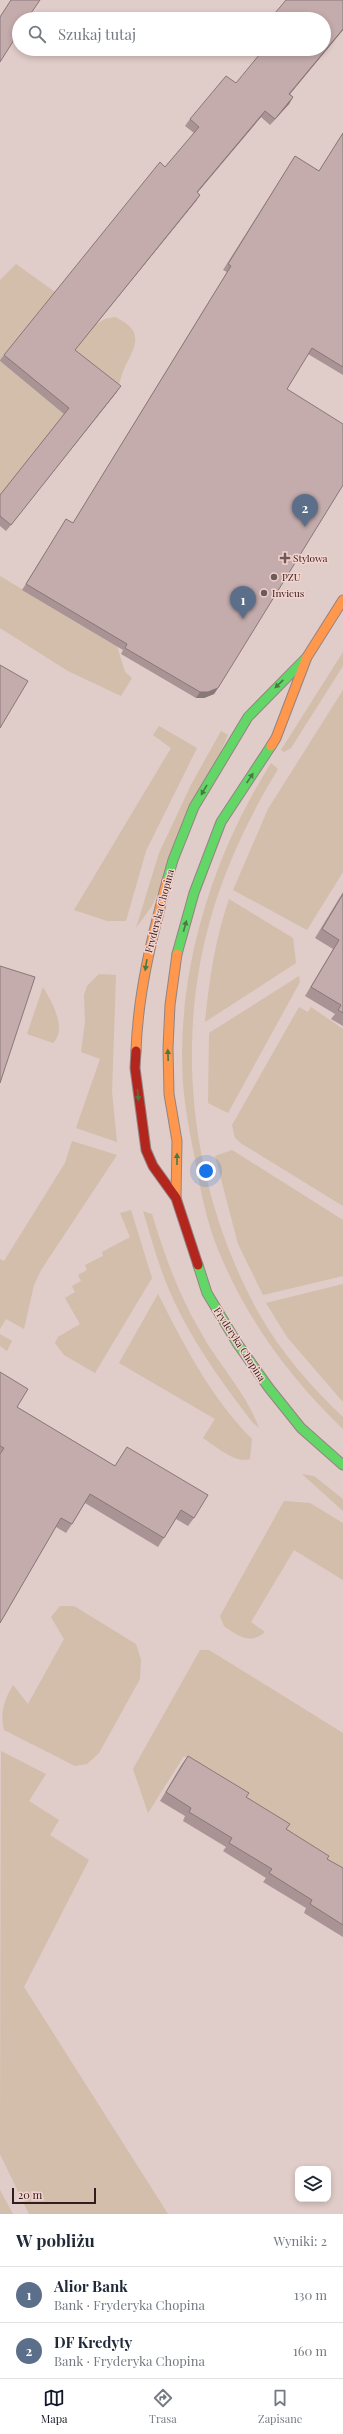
<!DOCTYPE html>
<html lang="pl">
<head>
<meta charset="utf-8">
<style>
	:root { --surface:#fff; --page:#f6f6f7; --text:#1f2937; --muted:#747a83; --line:#e0e1e3; --accent:#111827 }
	body { margin:0; font-family:"Playfair Display",serif; background:var(--page); color:var(--text) }
	.controls { position:absolute; right:12px; bottom:12px; display:grid; overflow:hidden; border-radius:8px; box-shadow:0 2px 6px #0003 }
	.controls button { width:36px; height:36px; display:grid; place-items:center; padding:0; border:0; border-bottom:1px solid var(--line); background:var(--surface); color:var(--text); font:20px sans-serif }
	.scale { position:absolute; left:12px; bottom:10px; width:84px; box-sizing:border-box; padding-left:4px; border:2px solid #321c1e; border-top:0; font-size:11px; line-height:14px; white-space:nowrap; color:#321c1e; -webkit-text-stroke:3px #f3d3cd; paint-order:stroke }
	.you { position:absolute; left:206px; top:1171px; width:14px; height:14px; margin:-10px; border:3px solid #fff; border-radius:50%; background:#1a73e8; box-shadow:0 0 0 6px #1a73e833 }
	.badge { display:grid; place-items:center; width:26px; height:26px; border-radius:50%; background:var(--accent); color:#fff; font-size:13px; font-weight:700 }
	.pin { position:absolute; translate:-50% -33px; filter:drop-shadow(0 1px 2px #0008) }
	.pin::after { content:''; position:absolute; top:21px; width:14px; height:12px; background:inherit; clip-path:polygon(0 0,100% 0,50% 100%) }
	.list { margin:0; padding:0; list-style:none }
	h2 { display:flex; justify-content:space-between; align-items:center; height:52px; margin:0; padding:0 16px; font-size:17px }
	h2 small { font-size:13px; font-weight:400; color:var(--muted) }
	.list li { display:grid; grid-template-columns:26px 1fr auto; gap:12px; align-items:center; box-sizing:border-box; height:56px; padding:0 16px; border-top:1px solid var(--line) }
	.list b { display:block; font-size:15px; white-space:nowrap }
	.list p { margin:0; font-size:13px; white-space:nowrap; color:var(--muted) }
	.list em { font-size:13px; font-style:normal; color:var(--muted) }
	.icon { flex:none; width:22px; height:22px; fill:none; stroke:currentColor; stroke-width:2; stroke-linecap:round; stroke-linejoin:round }
	.map { position:relative; flex:none; width:343px; height:2214px; overflow:hidden }
	.search { position:absolute; background:var(--surface); box-shadow:0 2px 6px #0003; left:12px; right:12px; top:12px; height:44px; display:flex; align-items:center; gap:10px; box-sizing:border-box; padding:0 14px; border-radius:22px; color:var(--muted); font-size:15px }
	.sheet { height:164px; background:var(--surface) }
	nav { display:flex; justify-content:space-around; align-items:center; box-sizing:border-box; height:56px; border-top:1px solid var(--line); background:var(--surface); font-size:11px; color:var(--muted) }
	nav a { display:grid; justify-items:center; gap:2px }
	nav .on { color:var(--accent) }
	.map>svg:first-child { display:block }
	.green { fill:#d3bdab }
	.lines { fill:none; stroke-linecap:round; stroke-linejoin:round }
	.fast-casing { stroke:#958382; stroke-width:11 }
	.slow-casing { stroke:#958382; stroke-width:11 }
	.jam-casing { stroke:#958382; stroke-width:11 }
	.fast { stroke:#63d668; stroke-width:9 }
	.slow { stroke:#ff974d; stroke-width:9 }
	.jam { stroke:#b3261e; stroke-width:9 }
	.wall { fill:#a99394 }
	.shaded-wall { fill:#897878 }
	.building { fill:#c4abac; stroke:#897878 }
	.oneway { fill:#4a7943 }
	.poi-dot { fill:#6f5a5a; stroke:#f3d3cd; stroke-width:1.5 }
	.labels { text-anchor:middle; dominant-baseline:central; stroke-width:3; stroke-linejoin:round; paint-order:stroke }
	.poi-label { font-size:10px; fill:#321c1e; stroke:#f3d3cd; text-anchor:start }
	.street-label { font-size:10px; fill:#321c1e; stroke:#f3d3cd }
</style>
</head>
<body>
<div class="map">
<svg width="343" height="2214" viewBox="0 0 343 2214">
	<rect width="100%" height="100%" fill="#e0ccc8"/>
	<g class="green">
		<path d="M16 264 55 292 0 360V280Z"/>
		<path d="M115 317C145 331 136 345 124 369 121 376 119 385 116 393L95 376 0 496V361L40 394 95 325 105 319Z"/>
		<path d="M0 576 117 646 125 672 132 678 121 696 68 671 0 628Z"/>
		<path d="M343 652V666L291 748 284 752 281 750Z"/>
		<path d="M343 690V872L307 930 233 890 268 809Z"/>
		<path d="M159 726 197 748 146 851 126 921H107L74 910 171 748 153 735Z"/>
		<path d="M221 731 228 735 152 906 136 928 159 853 192 783Z"/>
		<path d="M271 763 278 769C250 815 226 865 211 917 173 1049 193 1193 258 1312 280 1351 311 1387 343 1417V1429C289 1377 245 1317 217 1247 206 1219 200 1188 195 1159 190 1134 185 1108 183 1083 176 971 212 857 271 763Z"/>
		<path d="M229 899 293 938 296 963 205 1022C209 980 215 940 229 899Z"/>
		<path d="M99 974 116 975 112 1092 117 1142 76 1128 100 1059 81 1052 85 1022 84 995 87 986Z"/>
		<path d="M299 976 300 982 228 1113 208 1103 209 1033Z"/>
		<path d="M43 987C51 1001 68 1028 53 1043L27 1034Z"/>
		<path d="M299 1007 308 1012 311 1007 343 1029V1206L242 1144 235 1138 232 1125Z"/>
		<path d="M72 1141 117 1155 41 1270 34 1285 24 1329 6 1319 0 1329V1259L4 1261 65 1163Z"/>
		<path d="M232 1150 343 1220V1276L263 1295 238 1244 215 1156Z"/>
		<path d="M131 1210 152 1278 95 1373 64 1355 55 1343 58 1337 80 1324 65 1298 75 1292 72 1286 81 1281 78 1275 87 1270 85 1265 103 1256 102 1252 130 1237 120 1213Z"/>
		<path d="M143 1211 152 1214C164 1254 178 1293 199 1329 217 1363 246 1392 259 1428L253 1423C217 1376 181 1326 161 1269 154 1250 149 1230 143 1211Z"/>
		<path d="M343 1284V1402L287 1337 266 1303Z"/>
		<path d="M158 1294C184 1345 211 1398 252 1439L250 1459C235 1464 216 1446 203 1438L215 1419 119 1363Z"/>
		<path d="M0 1334 12 1341 7 1351 0 1346Z"/>
		<path d="M302 1474 314 1476 343 1499V1511Z"/>
		<path d="M284 1501 310 1503 343 1523V1580L294 1550 251 1622 265 1632C251 1645 238 1636 224 1626L220 1616Z"/>
		<path d="M60 1606H74L136 1644 141 1660 140 1679 99 1753 87 1764 75 1766 4 1730C0 1711 4 1701 13 1685L28 1704 64 1639 51 1617Z"/>
		<path d="M200 1650H209L343 1733V1877L206 1770 184 1756 148 1813 133 1769Z"/>
		<path d="M1 1751 46 1774 29 1801 59 1820 50 1835 89 1860 24 1987 168 2214H29L0 2154Z"/>
		<path d="M0 2190 13 2214H0Z"/>
	</g>
	<g class="lines">
		<g class="fast-casing">
			<g id="fast">
				<path d="M167 881 173 860 194 807 248 717 307 657"/>
				<path d="M177 954 194 893 221 822 271 746"/>
				<path d="M198 1265 207 1293 237 1343 269 1388 301 1428 343 1465"/>
			</g>
		</g>
		<g class="slow-casing">
			<g id="slow">
				<path d="M271 746 276 738 307 657 343 600"/>
				<path d="M136 1051C138 992 152 937 167 881"/>
				<path d="M176 1198 177 1141 169 1094 168 1048 170 1005 177 954"/>
			</g>
		</g>
		<g class="jam-casing">
			<path id="jam" d="M136 1051 135 1068 146 1150 153 1166 176 1198 198 1265"/>
		</g>
		<use href="#fast" class="fast"/>
		<use href="#slow" class="slow"/>
		<use href="#jam" class="jam"/>
	</g>
	<g class="wall">
		<path d="M343 0V30L290 94 293 97 289 104 270 125 261 117 197 193 200 195 196 201 75 350 116 393 6 531 0 526V495L64 414 0 361V360L4 355 194 133 185 126 190 119Z"/>
		<path d="M343 133V375L308 354 287 389 218 688 214 694 204 698H196L121 654 123 650 22 590 66 519 73 523 227 272 223 270 295 156 319 171Z"/>
		<path d="M343 892V1026L331 1019 335 1014 305 996 333 949 315 938Z"/>
		<path d="M0 1372 17 1407 115 1466 127 1447 194 1518 188 1526 176 1519 158 1547 85 1503 72 1524 66 1533 56 1527 0 1623Z"/>
		<path d="M188 1756 246 1797 286 1829 327 1859 343 1868V1937L304 1913 306 1908 263 1882 266 1878 223 1851 226 1847 183 1821 185 1816 160 1801 182 1764Z"/>
	</g>
	<g class="shaded-wall">
		<path d="M343 29V30L285 100 289 94Z"/>
		<path d="M293 97 289 104 270 125 275 119Z"/>
		<path d="M265 111 261 117 192 199 197 192Z"/>
		<path d="M200 195 196 201 70 356 75 350Z"/>
		<path d="M121 386 116 393 6 531 11 525Z"/>
		<path d="M218 688 214 694 204 698H196L200 692Z"/>
	</g>
	<g class="building">
		<path d="M11 0H40L27 19H19V32L0 62V17Z"/>
		<path d="M286 0H343V29L289 94 293 97 275 119 265 111 197 192 200 195 75 350 121 386 11 525 0 516V495L69 408 4 355 160 162 165 167 199 127 190 119 226 76 236 83 264 49H324V19H270Z"/>
		<path d="M343 133V367L312 348 287 389 343 424V485L218 688 208 692H200L125 648 127 644 26 584 66 519 73 523 231 266 228 264 295 156 319 171Z"/>
		<path d="M0 665 28 681 0 728Z"/>
		<path d="M343 894V1013L338 1010 341 1005 311 987 339 940 322 929Z"/>
		<path d="M0 966 35 977 0 1083Z"/>
		<path d="M0 1372 28 1389 17 1407 115 1466 127 1447 208 1495 194 1518 181 1510 164 1538 90 1494 72 1524 61 1518 0 1623V1454L4 1448 0 1446Z"/>
		<path d="M188 1756 249 1793 246 1797 290 1824 286 1829 329 1856 327 1859 343 1868V1925L310 1904 312 1900 269 1873 272 1869 229 1843 232 1838 189 1812 191 1808 166 1792Z"/>
	</g>
	<defs><path id="oneway-solid" d="M-6-.8H1V-3.2L6.5 0L1 3.2V.8H-6Z"/></defs>
	<g class="oneway">
		<use href="#oneway-solid" transform="translate(279 684) rotate(136)"/>
		<use href="#oneway-solid" transform="translate(250 778) rotate(-56)"/>
		<use href="#oneway-solid" transform="translate(204 790) rotate(120)"/>
		<use href="#oneway-solid" transform="translate(185 926) rotate(-75)"/>
		<use href="#oneway-solid" transform="translate(146 965) rotate(99)"/>
		<use href="#oneway-solid" transform="translate(168 1055) rotate(-92)"/>
		<use href="#oneway-solid" transform="translate(138 1095) rotate(84)"/>
		<use href="#oneway-solid" transform="translate(177 1159) rotate(-90)"/>
	</g>
	<g class="poi-dot">
		<path d="M283 552h4v4h4v4h-4v4h-4v-4h-4v-4h4z"/>
		<circle cx="274" cy="577" r="4"/>
		<circle cx="264" cy="593" r="4"/>
	</g>
	<g class="labels">
		<g class="poi-label">
			<text x="293" y="558">Stylowa</text>
			<text x="282" y="577">PZU</text>
			<text x="272" y="593">Invicus</text>
		</g>
		<g class="street-label">
			<text transform="translate(159 911) rotate(-75)">Fryderyka Chopina</text>
			<text transform="translate(240 1344) rotate(57)">Fryderyka Chopina</text>
		</g>
	</g>
</svg>
<div class="controls">
<button><svg class="icon" aria-label="layers" viewBox="0 0 24 24"><path d="M12 4l9 5-9 5-9-5zM3 14l9 5 9-5"/></svg></button>
</div>
<div class="scale">20 m</div>
<div class="you"></div>
<div class="pin badge" style="left:243px;top:619px;background:#5c6f8a">1</div>
<div class="pin badge" style="left:305px;top:527px;background:#5c6f8a">2</div>
<div class="search"><svg class="icon" aria-label="search" viewBox="0 0 24 24"><circle cx="10" cy="10" r="6"/><path d="M15 15l6 6"/></svg>Szukaj tutaj</div>
</div>
<section class="sheet">
<h2>W pobliżu<small>Wyniki: 2</small></h2>
<ul class="list">
<li><span class="badge" style="background:#5c6f8a">1</span><div><b>Alior Bank</b><p>Bank · Fryderyka Chopina</p></div><em>130 m</em></li>
<li><span class="badge" style="background:#5c6f8a">2</span><div><b>DF Kredyty</b><p>Bank · Fryderyka Chopina</p></div><em>160 m</em></li>
</ul>
</section>
<nav>
<a class="on"><svg class="icon" aria-label="map" viewBox="0 0 24 24"><path d="M3 6l6-2 6 2 6-2v14l-6 2-6-2-6 2zM9 4v14M15 6v14"/></svg>Mapa</a>
<a><svg class="icon" aria-label="directions" viewBox="0 0 24 24"><path d="M12 3l9 9-9 9-9-9zM9 14v-3h6M13 9l2 2-2 2"/></svg>Trasa</a>
<a><svg class="icon" aria-label="saved" viewBox="0 0 24 24"><path d="M7 4h10v16l-5-4-5 4z"/></svg>Zapisane</a>
</nav>
</body>
</html>
